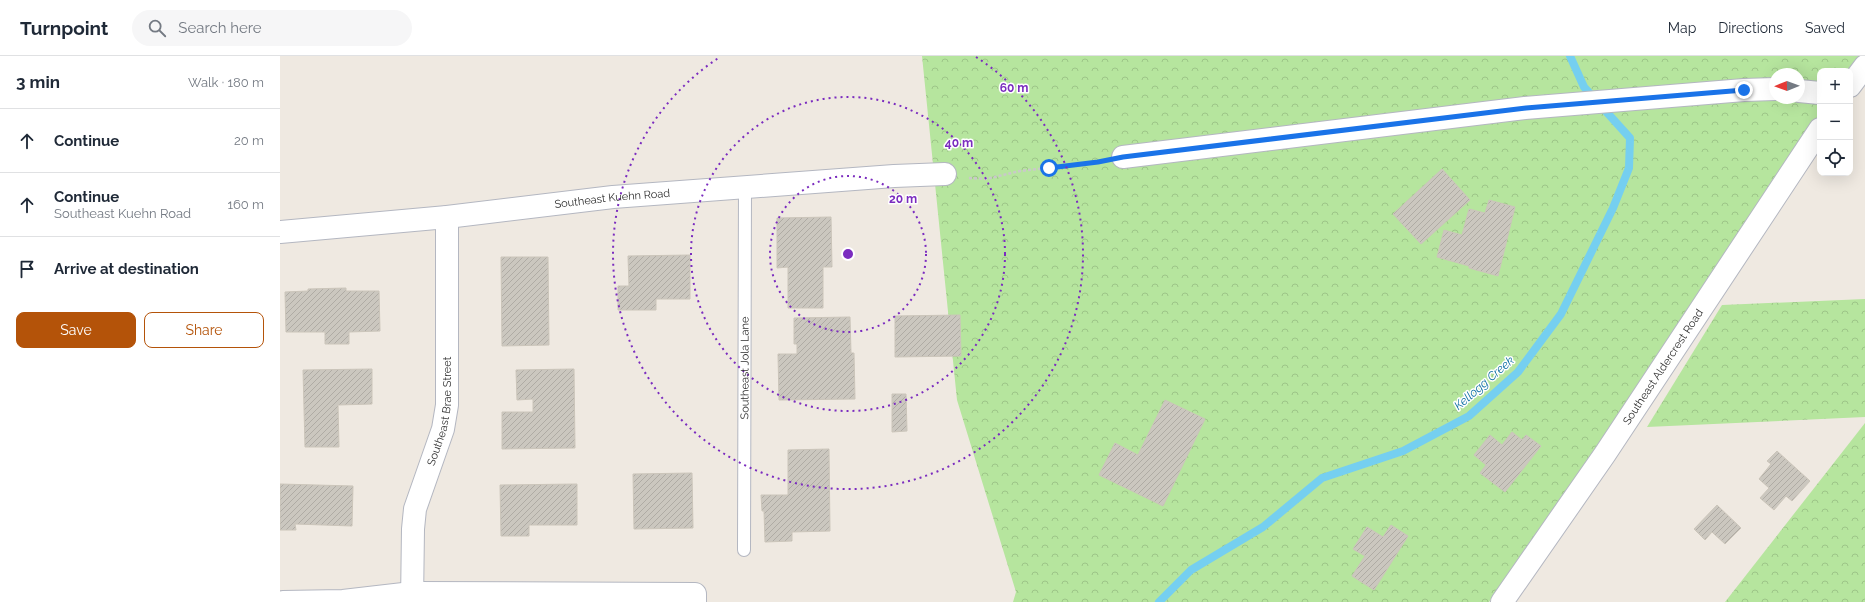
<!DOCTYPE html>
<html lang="en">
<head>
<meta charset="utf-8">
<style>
	:root { --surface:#fff; --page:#f6f6f7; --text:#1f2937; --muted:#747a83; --line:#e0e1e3; --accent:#b45309 }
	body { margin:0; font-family:Raleway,sans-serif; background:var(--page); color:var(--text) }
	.controls { position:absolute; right:12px; top:12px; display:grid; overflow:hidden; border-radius:8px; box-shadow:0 4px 16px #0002 }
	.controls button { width:36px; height:36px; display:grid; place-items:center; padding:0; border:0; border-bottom:1px solid var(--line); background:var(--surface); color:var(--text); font:20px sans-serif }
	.compass { position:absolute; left:1489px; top:12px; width:36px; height:36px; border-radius:50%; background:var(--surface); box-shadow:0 4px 16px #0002; rotate:269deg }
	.stop { position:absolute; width:12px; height:12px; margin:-9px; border:3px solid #1a73e8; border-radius:50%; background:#fff }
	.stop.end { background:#1a73e8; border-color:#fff; box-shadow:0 1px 4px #0008 }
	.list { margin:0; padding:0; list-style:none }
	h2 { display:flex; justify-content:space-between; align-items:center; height:52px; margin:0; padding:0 16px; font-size:17px }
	h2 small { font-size:13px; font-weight:400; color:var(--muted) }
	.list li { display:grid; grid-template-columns:26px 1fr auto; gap:12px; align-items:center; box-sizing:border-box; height:64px; padding:0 16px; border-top:1px solid var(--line) }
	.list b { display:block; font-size:15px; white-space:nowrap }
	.list p { margin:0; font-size:13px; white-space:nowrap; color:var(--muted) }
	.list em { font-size:13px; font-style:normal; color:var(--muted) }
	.actions { display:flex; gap:8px; padding:12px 16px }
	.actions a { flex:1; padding:9px 0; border:1px solid var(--accent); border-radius:8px; text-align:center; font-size:14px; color:var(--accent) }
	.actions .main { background:var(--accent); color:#fff }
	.icon { flex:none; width:22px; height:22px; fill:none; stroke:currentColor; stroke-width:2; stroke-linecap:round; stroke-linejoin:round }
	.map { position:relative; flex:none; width:1585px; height:546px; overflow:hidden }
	header { display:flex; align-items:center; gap:24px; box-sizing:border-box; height:56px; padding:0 20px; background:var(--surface); border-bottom:1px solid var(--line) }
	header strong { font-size:19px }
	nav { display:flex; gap:22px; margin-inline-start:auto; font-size:14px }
	.search { width:280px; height:36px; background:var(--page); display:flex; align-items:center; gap:10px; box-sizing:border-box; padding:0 14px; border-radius:22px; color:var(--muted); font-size:15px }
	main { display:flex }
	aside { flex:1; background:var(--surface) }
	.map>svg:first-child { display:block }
	.forest { fill:url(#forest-crowns); fill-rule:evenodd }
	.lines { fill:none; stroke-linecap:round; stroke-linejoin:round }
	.stream { stroke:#75cff0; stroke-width:8 }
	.building { fill:url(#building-hatch); stroke:#cbc5ba }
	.service-casing { stroke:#b4b7c1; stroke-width:14 }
	.minor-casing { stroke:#b4b7c1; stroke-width:24 }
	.tertiary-casing { stroke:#b4b7c1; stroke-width:24 }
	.path { stroke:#c9c9c9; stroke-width:2.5; stroke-dasharray:3 2; stroke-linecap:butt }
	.service { stroke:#fff; stroke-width:12 }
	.minor { stroke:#fff; stroke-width:22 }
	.tertiary { stroke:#fff; stroke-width:22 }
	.route { stroke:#1a73e8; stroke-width:5 }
	.ring { fill:none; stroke:#7b2cbf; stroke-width:2; stroke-dasharray:2 4 }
	.labels { text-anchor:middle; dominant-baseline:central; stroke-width:3; stroke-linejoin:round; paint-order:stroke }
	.street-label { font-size:11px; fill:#2e2e2e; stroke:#fff }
	.water-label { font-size:12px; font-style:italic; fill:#0d6fa3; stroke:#fff }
	.centre { fill:#7b2cbf; stroke:#fff; stroke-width:2 }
	.ring-label { font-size:12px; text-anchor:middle; font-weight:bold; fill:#7b2cbf; stroke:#fff; stroke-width:3; stroke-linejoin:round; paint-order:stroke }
</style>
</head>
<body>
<header>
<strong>Turnpoint</strong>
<div class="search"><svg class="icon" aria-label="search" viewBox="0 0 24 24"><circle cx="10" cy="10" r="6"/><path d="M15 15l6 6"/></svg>Search here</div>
<nav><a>Map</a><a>Directions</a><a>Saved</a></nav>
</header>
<main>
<aside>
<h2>3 min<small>Walk · 180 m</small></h2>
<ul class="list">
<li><svg class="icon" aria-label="ahead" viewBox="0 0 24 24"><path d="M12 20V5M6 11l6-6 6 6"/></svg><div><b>Continue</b></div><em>20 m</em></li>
<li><svg class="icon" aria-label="ahead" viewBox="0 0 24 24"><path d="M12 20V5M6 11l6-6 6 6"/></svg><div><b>Continue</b><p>Southeast Kuehn Road</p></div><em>160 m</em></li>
<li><svg class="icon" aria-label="arrive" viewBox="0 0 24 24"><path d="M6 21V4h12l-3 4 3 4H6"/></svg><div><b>Arrive at destination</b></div></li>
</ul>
<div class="actions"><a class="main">Save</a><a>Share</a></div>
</aside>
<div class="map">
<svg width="1585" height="546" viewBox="0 0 1585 546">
	<defs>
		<pattern id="forest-crowns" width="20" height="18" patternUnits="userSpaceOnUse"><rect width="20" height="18" fill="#b6e59e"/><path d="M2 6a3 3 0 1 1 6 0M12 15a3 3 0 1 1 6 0" fill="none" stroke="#9dc588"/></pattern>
		<pattern id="building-hatch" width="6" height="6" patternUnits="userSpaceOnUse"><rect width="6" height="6" fill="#cbc7bf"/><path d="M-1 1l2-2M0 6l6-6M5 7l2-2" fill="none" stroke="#afaba4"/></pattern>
	</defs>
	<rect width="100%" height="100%" fill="#efe9e1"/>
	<g class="forest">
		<path d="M642 0H1585L1570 15H1540V70L1209 546H733L736 536 677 344ZM1495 18H1519V42H1495Z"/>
		<path d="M1585 243V361L1367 371 1442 249Z"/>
		<path d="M1585 367V546H1445Z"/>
	</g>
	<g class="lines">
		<path class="stream" d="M879 546 911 514 983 471 1042 422 1123 395 1189 360 1238 316 1281 258 1333 152 1349 112 1350 82 1304 31 1290 0"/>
	</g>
	<g class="building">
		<path d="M1162 113 1190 144 1141 188 1113 158Z"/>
		<path d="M1209 144 1235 151 1218 220 1189 212V210L1157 201 1164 174 1182 179 1189 153 1205 157Z"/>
		<path d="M551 161 552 211H543V252H508V211L497 212V162Z"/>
		<path d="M410 199V243H376V254H338V230H349L348 200Z"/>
		<path d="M221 201H268L269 289 222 290Z"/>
		<path d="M66 232V235H99L100 275 69 276V288H45V276H6L5 236 28 235V233Z"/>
		<path d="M680 259 681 300 615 301V260Z"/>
		<path d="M570 261 571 297H574L575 343 499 344 498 298H517V288H514V262Z"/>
		<path d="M92 313V348L58 349 59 391H25L23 314Z"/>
		<path d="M294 313 295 392 222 393V356H253V343L237 344 236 314Z"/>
		<path d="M612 338H626L627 375 612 376Z"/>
		<path d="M885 344 925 363 883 450 819 419 835 387 858 399Z"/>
		<path d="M1232 376 1242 384 1246 379 1261 390 1225 436 1200 417 1206 409 1194 399 1210 379 1222 389Z"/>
		<path d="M549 393 550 475 512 476V485L485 486 484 455H482L481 439H508V394Z"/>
		<path d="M1497 395 1530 425 1512 445 1506 440 1494 454 1480 442 1489 432 1479 423 1491 408 1487 405Z"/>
		<path d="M412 417 413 472 354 473 353 418Z"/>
		<path d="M0 428 73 430 72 470 15 468 16 474H0Z"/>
		<path d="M297 428V469H249V480H221L220 429Z"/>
		<path d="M1437 449 1461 472 1445 488 1432 476 1425 484 1414 473Z"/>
		<path d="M1111 469 1128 480 1094 534 1072 520 1085 500 1073 493 1087 471 1103 481Z"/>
	</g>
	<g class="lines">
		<g class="service-casing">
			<g id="service">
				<path id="s1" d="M464 494 465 131"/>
			</g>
		</g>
		<g class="minor-casing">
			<g id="minor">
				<path d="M1519 35 1540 37"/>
				<path d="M843 101 1245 52 1464 34 1495 33"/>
				<path id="s2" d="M0 176 167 161 333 141 614 120 665 118"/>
				<path d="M3 546 63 545 132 537 415 538V546"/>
				<path id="s3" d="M132 546 133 473 135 453 163 373 167 349V161"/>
			</g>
		</g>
		<g class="tertiary-casing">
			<g id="tertiary">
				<path d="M1570 30 1585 10"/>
				<path id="s4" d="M1222 546 1325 398 1540 73"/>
			</g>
		</g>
		<path class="path" d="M689 122 706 123 740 115 821 106"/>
		<use href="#service" class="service"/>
		<use href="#minor" class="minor"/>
		<use href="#tertiary" class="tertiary"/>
	</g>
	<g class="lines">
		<path class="route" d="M769 112 818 106 843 101 1246 52 1464 34"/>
	</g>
	<g class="ring">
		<circle cx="568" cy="198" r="78"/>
		<circle cx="568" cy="198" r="157"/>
		<path d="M696 1A235 235 0 1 1 440 1"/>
	</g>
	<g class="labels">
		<g class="street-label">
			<text stroke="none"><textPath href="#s2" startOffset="334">Southeast Kuehn Road</textPath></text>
			<text stroke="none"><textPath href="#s4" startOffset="285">Southeast Aldercrest Road</textPath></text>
			<text stroke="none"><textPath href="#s1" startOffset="182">Southeast Jola Lane</textPath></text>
			<text stroke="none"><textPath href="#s3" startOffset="195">Southeast Brae Street</textPath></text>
		</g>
		<g class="water-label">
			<text transform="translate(1204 327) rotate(-41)">Kellogg Creek</text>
		</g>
	</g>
	<circle cx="568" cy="198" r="6" class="centre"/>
	<g class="ring-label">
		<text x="734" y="36">60 m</text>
		<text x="679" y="91">40 m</text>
		<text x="623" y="147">20 m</text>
	</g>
</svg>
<div class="controls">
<button>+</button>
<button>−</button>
<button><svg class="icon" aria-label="locate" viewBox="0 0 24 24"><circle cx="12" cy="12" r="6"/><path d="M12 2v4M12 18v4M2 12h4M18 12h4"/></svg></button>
</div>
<svg class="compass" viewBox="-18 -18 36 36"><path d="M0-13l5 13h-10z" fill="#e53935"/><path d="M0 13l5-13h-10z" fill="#747a83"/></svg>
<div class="stop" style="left:769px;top:112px"></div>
<div class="stop end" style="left:1464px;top:34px"></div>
</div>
</main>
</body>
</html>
